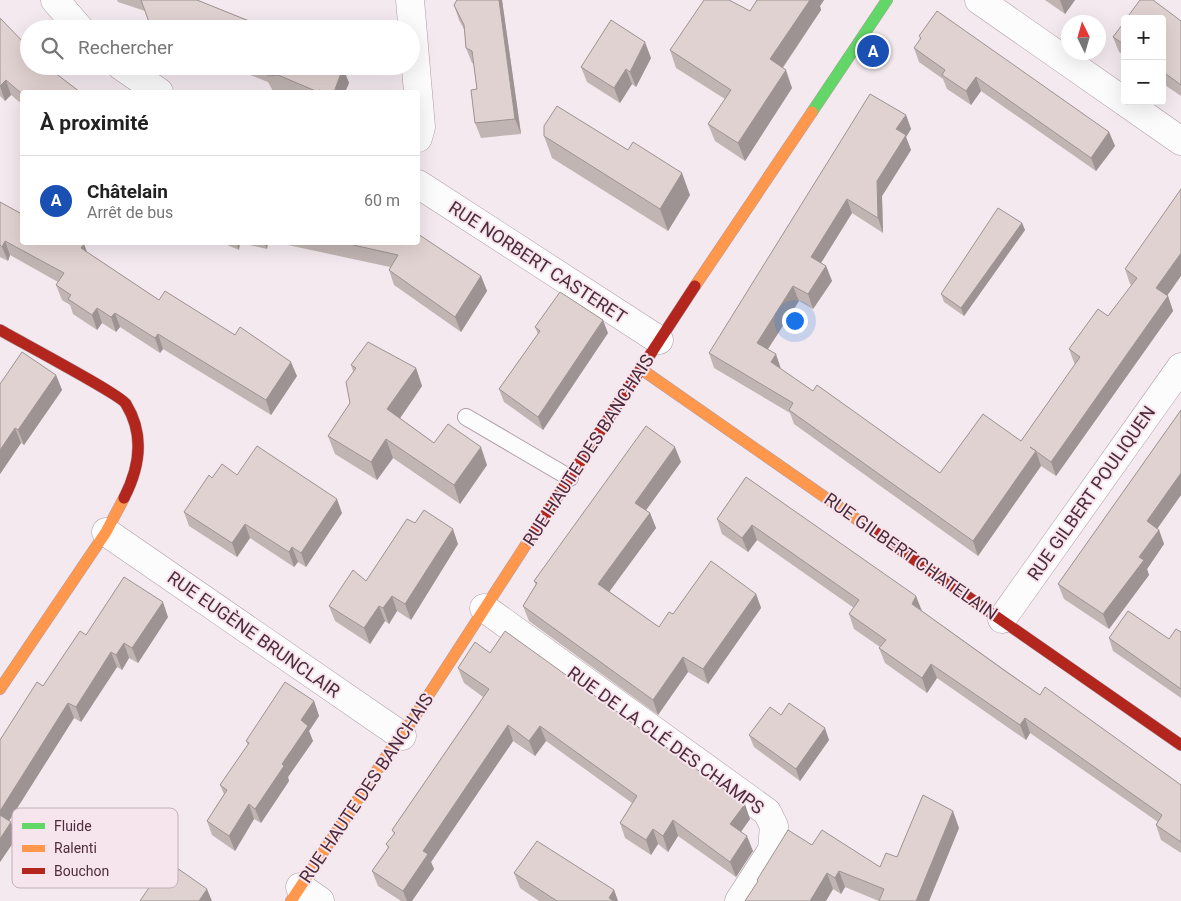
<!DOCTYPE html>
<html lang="fr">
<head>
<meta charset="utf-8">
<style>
	:root { --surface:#fff; --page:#f2f2f2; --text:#222; --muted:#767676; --line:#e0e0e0; --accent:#ea580c }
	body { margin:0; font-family:Roboto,sans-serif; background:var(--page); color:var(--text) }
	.controls { position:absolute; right:15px; top:15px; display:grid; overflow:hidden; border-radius:5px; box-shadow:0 5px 20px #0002 }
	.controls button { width:45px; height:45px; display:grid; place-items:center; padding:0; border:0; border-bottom:1px solid var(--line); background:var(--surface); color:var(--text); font:25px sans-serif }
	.compass { position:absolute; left:1061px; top:15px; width:45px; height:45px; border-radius:50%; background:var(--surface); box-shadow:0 5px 20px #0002; rotate:355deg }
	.you { position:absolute; left:794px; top:320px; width:18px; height:18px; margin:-12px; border:4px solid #fff; border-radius:50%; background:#1a73e8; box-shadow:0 0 0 8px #1a73e833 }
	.badge { display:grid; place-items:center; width:32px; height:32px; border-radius:50%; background:var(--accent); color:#fff; font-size:16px; font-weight:700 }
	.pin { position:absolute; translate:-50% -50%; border:2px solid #fff; box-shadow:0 1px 5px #0006 }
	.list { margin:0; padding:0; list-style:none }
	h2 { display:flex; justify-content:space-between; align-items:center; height:65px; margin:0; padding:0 20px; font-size:21px }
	h2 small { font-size:16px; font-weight:400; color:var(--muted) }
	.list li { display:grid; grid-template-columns:32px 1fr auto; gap:15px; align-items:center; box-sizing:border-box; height:90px; padding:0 20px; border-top:1px solid var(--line) }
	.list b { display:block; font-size:19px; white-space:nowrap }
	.list p { margin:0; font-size:16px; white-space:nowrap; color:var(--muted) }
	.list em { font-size:16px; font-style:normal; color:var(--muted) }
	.icon { flex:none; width:28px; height:28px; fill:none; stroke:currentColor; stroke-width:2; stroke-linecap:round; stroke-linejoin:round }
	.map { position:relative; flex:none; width:1181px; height:901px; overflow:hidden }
	.search { position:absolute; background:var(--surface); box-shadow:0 5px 20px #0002; left:20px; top:20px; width:400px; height:55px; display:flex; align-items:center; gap:12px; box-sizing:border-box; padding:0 18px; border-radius:28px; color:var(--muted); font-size:19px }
	.panel { position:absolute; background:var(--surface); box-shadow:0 5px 20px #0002; left:20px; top:90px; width:400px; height:155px; border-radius:5px }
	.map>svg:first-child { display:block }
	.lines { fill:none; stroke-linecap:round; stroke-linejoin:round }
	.lane-casing { stroke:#af9ca5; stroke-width:18 }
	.street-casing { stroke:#af9ca5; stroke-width:29 }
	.fast-casing { stroke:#af9ca5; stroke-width:12 }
	.slow-casing { stroke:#af9ca5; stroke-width:12 }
	.jam-casing { stroke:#af9ca5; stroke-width:12 }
	.lane { stroke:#fdfcfc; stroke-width:16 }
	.street { stroke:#fdfcfc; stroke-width:28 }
	.fast { stroke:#63d668; stroke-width:11 }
	.slow { stroke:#ff974d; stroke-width:11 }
	.jam { stroke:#b3261e; stroke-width:11 }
	.wall { fill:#c1b5b3 }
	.shaded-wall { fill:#9d9392 }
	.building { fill:#e0d2d0; stroke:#9d9392 }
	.labels { text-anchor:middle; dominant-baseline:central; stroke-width:4; stroke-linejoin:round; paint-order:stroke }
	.street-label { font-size:18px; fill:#4e2c3d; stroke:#f7e5ed }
	.key { fill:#f7e5ed; stroke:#c4aeb8; stroke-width:1 }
	.key-label { font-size:14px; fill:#4e2c3d }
</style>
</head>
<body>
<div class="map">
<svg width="1181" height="901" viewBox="0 0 1181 901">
	<rect width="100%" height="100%" fill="#f3e9ee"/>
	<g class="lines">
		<g class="lane-casing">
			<path id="lane" d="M466 417 570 478"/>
		</g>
		<g class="street-casing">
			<g id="street">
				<path d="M55 0 80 29"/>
				<path d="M410 0 421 127 418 138"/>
				<path d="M979 0 1181 141"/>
				<path d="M121 66 159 92"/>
				<path d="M418 184 659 340"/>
				<path d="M106 532 402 736"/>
				<path d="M484 608 767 812 774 826 772 850 739 901"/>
				<path d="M1002 619 1181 367"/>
				<path d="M300 887 320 901"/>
			</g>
		</g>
		<g class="fast-casing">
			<path id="fast" d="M812 112 887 0"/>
		</g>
		<g class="slow-casing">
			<g id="slow">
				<path d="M695 286 812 112"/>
				<path d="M641 369 872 530"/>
				<path d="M0 689 106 532 124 498"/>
				<path d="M291 901 387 755 402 736 529 540"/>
			</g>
		</g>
		<g class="jam-casing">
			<g id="jam">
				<path d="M0 330C17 340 121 395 126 404 145 435 140 467 124 498"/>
				<path d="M872 530 1181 745"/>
				<path d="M529 540 695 286"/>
			</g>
		</g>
		<use href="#lane" class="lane"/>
		<use href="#street" class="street"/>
		<use href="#fast" class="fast"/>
		<use href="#slow" class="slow"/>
		<use href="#jam" class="jam"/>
	</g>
	<g class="wall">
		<path d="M117 0H197L269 29H151L145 11 118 2Z"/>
		<path d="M457 0H502L521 134 481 138 475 123 477 89 474 64 472 63 466 48 465 31 459 20 454 5Z"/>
		<path d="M757 0H824L820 6 821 10 783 68 792 88 745 161 715 141 708 124 725 99 676 68 670 50 750 11Z"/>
		<path d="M1045 0H1075L1065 14Z"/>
		<path d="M0 18 22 92V104L11 95 5 101 0 96Z"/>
		<path d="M1162 19 1181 21V96L1162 83Z"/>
		<path d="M1125 21V56L1119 52 1113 37Z"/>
		<path d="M919 36 1109 132 1115 146 1096 171 981 91 971 105 947 89 943 79 919 62 914 48 920 39Z"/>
		<path d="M651 58 636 87 632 84 620 103 587 82 581 67Z"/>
		<path d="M228 66H338L343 68 349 83 345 92H289L284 90 273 91 268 82Z"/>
		<path d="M906 115 911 129 906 137 911 150 882 196 883 233 852 213 821 263 826 266 832 281 813 309 799 301 768 349 781 369 813 391 940 473 1021 441 1075 365 1069 349 1108 316 1132 285 1130 284 1125 269 1168 296 1173 311 1056 476 1041 466 978 556 794 424 790 413 714 368 709 353Z"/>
		<path d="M544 136 628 150 690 195 668 231 552 158Z"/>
		<path d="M0 202 20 213 84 244 87 252 159 300 297 376 271 415 163 349 160 353 120 327 116 332 102 323 97 330 73 314 70 305 62 300 56 285 58 282 10 255 8 261 0 257Z"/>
		<path d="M1022 223 1025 230 964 316 944 302 941 294Z"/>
		<path d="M220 242H268L267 249 240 243 239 250Z"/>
		<path d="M274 242H418L481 276 487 291 461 332 394 285 389 270 390 267Z"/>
		<path d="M535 327 608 333 543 430 504 402 499 389 538 334Z"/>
		<path d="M351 365 416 368 422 386 400 418 434 443 487 465 460 504 393 458 377 480 335 454 328 436 350 403 353 371Z"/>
		<path d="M56 375 62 390 24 445 21 443 0 474V384Z"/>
		<path d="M1181 410V495L1157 529 1159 530 1164 544 1147 569 1149 575 1109 629 1064 599 1058 584Z"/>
		<path d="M681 462 646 510 650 513 656 528 609 591 659 627 673 614 756 594 761 608 708 684 688 672 658 715 529 621 523 606 536 585 534 581Z"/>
		<path d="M237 475 342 513 306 567 298 562 294 567 250 538 237 557 189 526 184 512 212 478Z"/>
		<path d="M746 477 922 611 1040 695 1181 785V853L1161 840 1156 825 1158 822 1030 733 1026 740 937 678 927 693 885 663 879 648 880 647 854 629 849 614 854 608 757 540 748 552 722 534 717 519Z"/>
		<path d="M415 523 458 544 411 620 397 611 389 624 385 621 370 644 335 621 329 606 366 581Z"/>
		<path d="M168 617 138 663 129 658 122 670 117 667 81 722 74 718 9 821 17 837 0 862V740L86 635Z"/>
		<path d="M1181 632V698L1113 651 1109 638 1169 639Z"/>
		<path d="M490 653 750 819 741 831 753 851 736 877 678 836 668 852 658 844 651 855 625 838 620 823 632 803 546 741 535 756 513 741 431 862 434 869 412 901H401L378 886 372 871 388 848 386 844 394 834 392 830 483 697 464 683 458 668Z"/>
		<path d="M314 701 319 716 309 731 313 741 288 777 289 781 261 823 254 819 235 851 212 835 207 821 224 794 220 785 248 745 246 741Z"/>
		<path d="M781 715 829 740 800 781 754 747 749 735Z"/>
		<path d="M959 828 929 901H879L845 887 841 894 833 889 826 901H745L758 882 757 880 812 845 880 867 897 857Z"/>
		<path d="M514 873 614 890 618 901H539L520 888Z"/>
	</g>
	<g class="shaded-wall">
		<path d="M499 0H502L521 134 515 119Z"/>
		<path d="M810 0H824L820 6 821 10 776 77 770 59Z"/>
		<path d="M1060 0H1075L1065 14Z"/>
		<path d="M645 42 651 58 636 87 630 72Z"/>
		<path d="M343 68 349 83 345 92H334Z"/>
		<path d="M626 69 632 84 620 103 614 88Z"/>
		<path d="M786 70 792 88 745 161 738 143Z"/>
		<path d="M976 77 981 91 971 105 966 91Z"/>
		<path d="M6 80 11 95 5 101 0 86Z"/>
		<path d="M906 115 911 129 906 137 911 150 882 196 883 233 878 218 877 181 896 129Z"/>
		<path d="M1109 132 1115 146 1096 171 1091 158Z"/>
		<path d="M682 173 690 195 668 231 660 209Z"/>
		<path d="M847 199 852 213 816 271 811 257Z"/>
		<path d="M1022 223 1025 230 964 316 961 308Z"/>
		<path d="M5 241 10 255 8 261 2 247Z"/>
		<path d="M236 242H240L239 250Z"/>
		<path d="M264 242H268L267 249Z"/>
		<path d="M84 244 89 258 81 248Z"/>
		<path d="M1181 253V276L1162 303 1156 288Z"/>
		<path d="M826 266 832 281 813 309 808 294Z"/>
		<path d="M481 276 487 291 461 332 455 317Z"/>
		<path d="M793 286 799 301 762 358 757 343Z"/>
		<path d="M1168 296 1173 311 1056 476 1051 462Z"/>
		<path d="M97 308 102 323 97 330 92 315Z"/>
		<path d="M115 313 120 327 116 332 111 317Z"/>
		<path d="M603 320 608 333 543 430 538 417Z"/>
		<path d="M158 334 163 349 160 353 155 338Z"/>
		<path d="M776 354 781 369 771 362Z"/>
		<path d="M291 362 297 376 271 415 266 400Z"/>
		<path d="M416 368 422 386 394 427 387 409Z"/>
		<path d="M56 375 62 390 24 445 18 430Z"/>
		<path d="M15 428 21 443 0 474V450Z"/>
		<path d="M386 439 393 458 377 480 371 462Z"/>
		<path d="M481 447 487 465 460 504 454 485Z"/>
		<path d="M675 447 681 462 641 517 635 503Z"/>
		<path d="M1036 451 1041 466 978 556 973 541Z"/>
		<path d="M1181 473V495L1152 536 1147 521Z"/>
		<path d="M337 499 342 513 306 567 301 553Z"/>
		<path d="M650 513 656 528 604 599 598 584Z"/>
		<path d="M245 524 250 538 237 557 232 543Z"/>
		<path d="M752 525 757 540 748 552 742 538Z"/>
		<path d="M453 529 458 544 411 620 405 604Z"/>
		<path d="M1159 530 1164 544 1147 569 1149 575 1109 629 1103 614 1139 557Z"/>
		<path d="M292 547 298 562 294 567 289 552Z"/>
		<path d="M756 594 761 608 708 684 703 669Z"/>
		<path d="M392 596 397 611 389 624 383 608Z"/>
		<path d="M916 596 922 611 912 604Z"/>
		<path d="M163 602 168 617 138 663 132 648Z"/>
		<path d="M379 606 385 621 370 644 364 628Z"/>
		<path d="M124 643 129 658 122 670 116 655Z"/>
		<path d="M111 652 117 667 81 722 76 707Z"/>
		<path d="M683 657 688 672 658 715 653 700Z"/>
		<path d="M931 664 937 678 927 693 922 678Z"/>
		<path d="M314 701 319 716 309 731 313 741 288 777 289 781 261 823 255 809 282 764 301 720Z"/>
		<path d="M68 703 74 718 4 829 0 817V811Z"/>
		<path d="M1025 718 1030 733 1026 740 1020 725Z"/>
		<path d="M508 725 513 741 431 862 434 869 412 901H407L403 891 423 851Z"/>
		<path d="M540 726 546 741 535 756 529 741Z"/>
		<path d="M825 728 829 740 800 781 796 769Z"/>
		<path d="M249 804 254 819 235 851 229 836Z"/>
		<path d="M745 804 750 819 736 839 730 824Z"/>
		<path d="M953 811 959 828 929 901H916Z"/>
		<path d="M673 820 678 836 668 852 663 836Z"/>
		<path d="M11 822 17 837 0 862V839Z"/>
		<path d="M653 829 658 844 651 855 646 840Z"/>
		<path d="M747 836 753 851 736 877 730 862Z"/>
		<path d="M839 871 845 887 841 894 835 878Z"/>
		<path d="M827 873 833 889 826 901H810Z"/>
		<path d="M207 889 212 901H199Z"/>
		<path d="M614 890 618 901H610L609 898Z"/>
	</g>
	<g class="building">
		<path d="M141 0H197L269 29H165L149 22Z"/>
		<path d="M457 0H499L515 119 475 123 471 90 477 89 472 51 466 48 464 25 454 5Z"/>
		<path d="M704 0H729L750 11 757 0H810L770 59 786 70 738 143 708 124 731 90 670 50Z"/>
		<path d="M1140 0H1153L1181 21V85L1162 71V19H1126Z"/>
		<path d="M937 11 1109 132 1091 158 976 77 966 91 942 75 945 70 914 48 921 38 919 36Z"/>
		<path d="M0 18 29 48V66H46L80 92H22V94L6 80 0 86Z"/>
		<path d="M611 20 645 42 630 72 626 69 614 88 581 67Z"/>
		<path d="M1125 21V45L1113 37Z"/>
		<path d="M261 66H338L343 68 334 92H325L319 90 318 92 278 75 268 76 262 67Z"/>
		<path d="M870 94 906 115 896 129 906 135 877 181 878 218 847 199 811 257 826 266 808 294 793 286 757 343 776 354 771 362 813 391 817 385 940 473 983 414 1021 441 1080 357 1069 349 1098 309 1108 316 1137 278 1125 269 1181 189V253L1156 288 1168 296 1051 462 1030 447 1036 451 973 541 789 410 793 403 709 353Z"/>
		<path d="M557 106 628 150 633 142 682 173 660 209 544 136V126Z"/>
		<path d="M0 202 20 213 22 208V242H82L84 244 81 248 159 300 165 291 235 335 240 327 291 362 266 400 158 334 155 338 115 313 111 317 97 308 92 315 68 299 71 295 56 285 64 273 5 241 2 247 0 245Z"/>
		<path d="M998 208 1022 223 961 308 941 294Z"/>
		<path d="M418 234 481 276 455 317 389 270 398 255 340 242H418Z"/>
		<path d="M560 292 603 320 538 417 499 389 540 331 535 327Z"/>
		<path d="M368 342 416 368 387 409 434 443 448 424 481 447 454 485 386 439 371 462 328 436 350 403 346 382 356 368 351 365Z"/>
		<path d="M22 352 56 375 18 430 15 428 0 450V384Z"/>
		<path d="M1181 410V473L1147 521 1159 530 1139 557 1144 560 1103 614 1058 584Z"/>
		<path d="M646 426 675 447 635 503 650 513 598 584 659 627 669 612 673 614 711 561 756 594 703 669 683 657 653 700 523 606 537 583 534 581Z"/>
		<path d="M257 446 337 499 301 553 292 547 289 552 245 524 232 543 184 512 209 475 212 478 222 464 237 475Z"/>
		<path d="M746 477 916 596 912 604 1008 673 1040 695 1045 687 1181 785V842L1156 825 1162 815 1025 718 1020 725 931 664 922 678 879 648 886 640 849 614 859 600 752 525 742 538 717 519Z"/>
		<path d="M424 510 453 529 405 604 392 596 383 608 379 606 364 628 329 606 353 570 366 581 407 519 415 523Z"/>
		<path d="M124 577 163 602 132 648 124 643 116 655 111 652 76 707 68 703 0 811V740L37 682 43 686 80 631 86 635Z"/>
		<path d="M1128 611 1169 639 1176 629 1181 632V689L1109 638Z"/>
		<path d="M505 631 745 804 730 824 747 836 730 862 673 820 663 836 653 829 646 840 620 823 637 796 540 726 529 741 508 725 423 851 428 854 403 891 372 871 389 847 386 844 395 833 392 830 489 689 458 668 475 642 490 653Z"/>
		<path d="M285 682 314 701 301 720 308 726 282 764 284 766 255 809 249 804 229 836 207 821 227 790 220 785 249 743 246 741Z"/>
		<path d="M789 703 825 728 796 769 749 735 770 707 781 715Z"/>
		<path d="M923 795 953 811 916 901H879L884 889 839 871 835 878 827 873 810 901H745L758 881 757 880 788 830 812 845 822 830 880 867 886 853 897 857Z"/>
		<path d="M0 815 11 822 0 839Z"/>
		<path d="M537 841 614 890 609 898 614 901H557L514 873Z"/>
		<path d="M167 861 207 889 199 901H140Z"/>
	</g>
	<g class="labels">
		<g class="street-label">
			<text transform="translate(538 262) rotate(33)">RUE NORBERT CASTERET</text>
			<text transform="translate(588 450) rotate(-57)">RUE HAUTE DES BANCHAIS</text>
			<text transform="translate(1091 493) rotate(-55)">RUE GILBERT POULIQUEN</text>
			<text transform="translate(911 556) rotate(35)">RUE GILBERT CHATELAIN</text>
			<text transform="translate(254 634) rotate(35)">RUE EUGÈNE BRUNCLAIR</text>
			<text transform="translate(666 740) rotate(36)">RUE DE LA CLÉ DES CHAMPS</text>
			<text transform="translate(366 788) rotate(-56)">RUE HAUTE DES BANCHAIS</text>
		</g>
	</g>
	<rect x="12" y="808" width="166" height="80" rx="8" class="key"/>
	<rect x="22" y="823" width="23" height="6" fill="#63d668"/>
	<rect x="22" y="845" width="23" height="7" fill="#ff974d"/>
	<rect x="22" y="868" width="23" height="6" fill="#b3261e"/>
	<g class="key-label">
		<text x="54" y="831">Fluide</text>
		<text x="54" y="853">Ralenti</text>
		<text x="54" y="876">Bouchon</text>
	</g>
</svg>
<div class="controls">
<button>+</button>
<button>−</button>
</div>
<svg class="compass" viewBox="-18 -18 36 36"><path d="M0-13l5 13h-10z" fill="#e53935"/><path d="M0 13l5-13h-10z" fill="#767676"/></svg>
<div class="you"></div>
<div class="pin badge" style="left:873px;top:51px;background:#1a4fb4">A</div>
<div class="search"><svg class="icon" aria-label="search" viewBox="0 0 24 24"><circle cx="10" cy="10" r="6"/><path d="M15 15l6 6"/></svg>Rechercher</div>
<section class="panel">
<h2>À proximité<small></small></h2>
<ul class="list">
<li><span class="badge" style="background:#1a4fb4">A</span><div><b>Châtelain</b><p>Arrêt de bus</p></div><em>60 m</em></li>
</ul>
</section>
</div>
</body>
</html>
